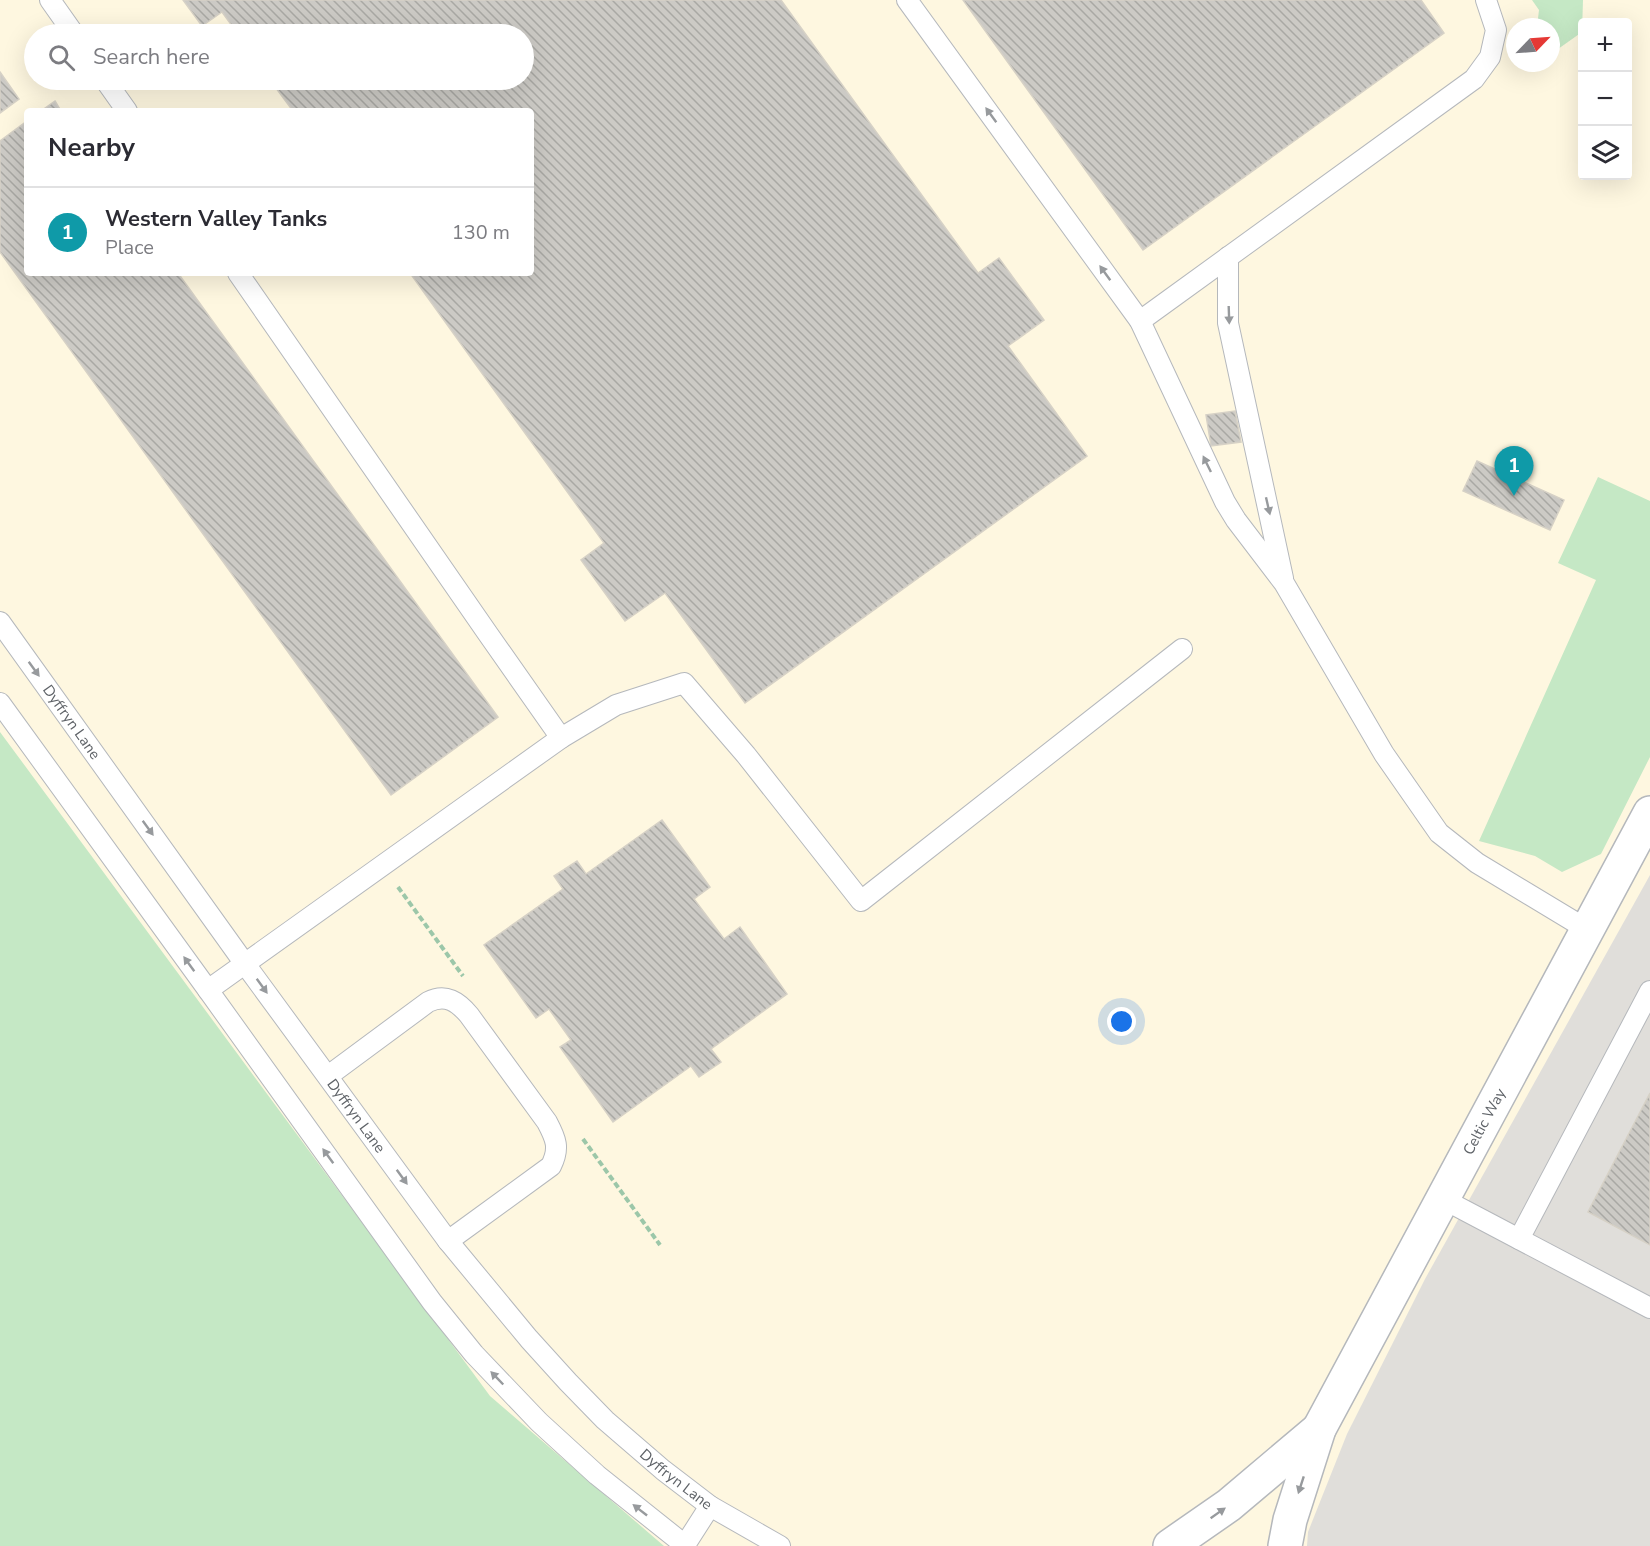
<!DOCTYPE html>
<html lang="en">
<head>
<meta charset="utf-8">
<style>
	:root { --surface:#fff; --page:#f2f2f3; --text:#2b2b33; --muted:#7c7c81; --line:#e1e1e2; --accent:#0f766e }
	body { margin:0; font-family:"Nunito Sans",sans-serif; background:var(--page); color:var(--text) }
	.controls { position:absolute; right:18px; top:18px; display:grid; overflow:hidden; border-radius:6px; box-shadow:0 6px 24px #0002 }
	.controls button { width:54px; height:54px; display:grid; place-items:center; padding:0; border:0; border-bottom:2px solid var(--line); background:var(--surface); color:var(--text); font:30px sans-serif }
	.compass { position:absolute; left:1506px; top:18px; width:54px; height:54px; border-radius:50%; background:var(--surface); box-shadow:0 6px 24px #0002; rotate:65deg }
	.you { position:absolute; left:1122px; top:1022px; width:21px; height:21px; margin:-15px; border:4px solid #fff; border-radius:50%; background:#1a73e8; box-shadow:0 0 0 9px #1a73e833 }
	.badge { display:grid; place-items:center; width:39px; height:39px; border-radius:50%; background:var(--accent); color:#fff; font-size:20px; font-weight:700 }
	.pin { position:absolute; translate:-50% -50px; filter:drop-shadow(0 2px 3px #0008) }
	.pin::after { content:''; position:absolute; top:32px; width:21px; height:18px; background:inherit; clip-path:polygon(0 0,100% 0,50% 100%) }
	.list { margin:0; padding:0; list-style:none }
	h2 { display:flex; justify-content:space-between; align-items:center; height:78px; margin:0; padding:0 24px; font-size:26px }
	h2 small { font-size:20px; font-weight:400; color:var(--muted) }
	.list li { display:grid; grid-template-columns:39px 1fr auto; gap:18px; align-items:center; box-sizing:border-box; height:90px; padding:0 24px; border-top:2px solid var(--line) }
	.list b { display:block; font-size:22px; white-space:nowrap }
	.list p { margin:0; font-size:20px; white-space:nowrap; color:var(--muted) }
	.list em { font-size:20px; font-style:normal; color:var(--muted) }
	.icon { flex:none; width:33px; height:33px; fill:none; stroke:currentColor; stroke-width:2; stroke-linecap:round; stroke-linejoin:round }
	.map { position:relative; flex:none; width:1650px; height:1546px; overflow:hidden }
	.search { position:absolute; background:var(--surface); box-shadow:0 6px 24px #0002; left:24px; top:24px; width:510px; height:66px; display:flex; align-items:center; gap:15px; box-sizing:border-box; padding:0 21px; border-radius:33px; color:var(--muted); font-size:22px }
	.panel { position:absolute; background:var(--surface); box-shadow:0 6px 24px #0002; left:24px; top:108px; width:510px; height:168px; border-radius:6px }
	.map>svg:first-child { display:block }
	.commercial { fill:#fef7e0; fill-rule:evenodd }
	.industrial { fill:#e0deda }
	.green { fill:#c5e8c5 }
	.building { fill:url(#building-back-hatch); stroke:#d6d1c6; stroke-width:1.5 }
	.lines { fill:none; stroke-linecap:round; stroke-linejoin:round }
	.service-casing { stroke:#b5b8bc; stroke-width:22 }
	.tertiary-casing { stroke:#b5b8bc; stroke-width:36 }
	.path { stroke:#9cc7a9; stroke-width:4; stroke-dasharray:6 3; stroke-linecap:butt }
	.service { stroke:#fff; stroke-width:20 }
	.tertiary { stroke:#fff; stroke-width:33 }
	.oneway { fill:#979a9d }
	.labels { text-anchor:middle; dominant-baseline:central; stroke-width:6; stroke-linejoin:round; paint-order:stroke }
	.street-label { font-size:15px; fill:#5f6368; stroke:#fff }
</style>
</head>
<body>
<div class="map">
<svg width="1650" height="1546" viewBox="0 0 1650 1546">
	<defs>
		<pattern id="building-back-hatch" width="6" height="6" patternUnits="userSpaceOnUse" patternTransform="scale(1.5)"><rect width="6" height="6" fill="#cccac5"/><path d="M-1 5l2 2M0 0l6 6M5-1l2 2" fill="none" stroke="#a9a8a4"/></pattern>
	</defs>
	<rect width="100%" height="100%" fill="#f1efe8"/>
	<path class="commercial" d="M0 0H1650V1546H0ZM1582 22H1628V176H1582ZM1515 27H1551V63H1515ZM34 34H524V80H34ZM27 111H531V273H27Z"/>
	<path class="industrial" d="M1650 875V1546H1307L1308 1532 1347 1434 1425 1279Z"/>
	<g class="green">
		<path d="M1532 0H1583L1582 32 1551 54V27H1537L1539 10Z"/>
		<path d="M1598 477 1650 501V757L1601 854 1562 872 1535 856 1479 841 1596 580 1558 563Z"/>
		<path d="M0 732 490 1396 664 1546H0Z"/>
	</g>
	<g class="building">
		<path d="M183 0H781L978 273 999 258 1044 320 1008 346 1087 456 745 703 665 593 625 621 581 560 604 543 410 273H531V111H293L270 80H524V34H238L222 12 202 26Z"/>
		<path d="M963 0H1421L1444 33 1143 250Z"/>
		<path d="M0 72 19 99 0 113Z"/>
		<path d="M55 101 61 111H41Z"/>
		<path d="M27 121V273H178L498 717 391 795 0 252V141Z"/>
		<path d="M1235 411 1241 442 1211 446 1206 415Z"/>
		<path d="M1477 461 1564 500 1550 530 1463 491Z"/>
		<path d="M662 820 710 887 694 899 724 939 740 927 787 994 711 1049 721 1062 699 1077 691 1066 613 1122 560 1047 571 1040 549 1009 536 1018 484 945 563 889 554 876 577 861 586 874Z"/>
		<path d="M1650 1093V1245L1588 1212Z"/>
	</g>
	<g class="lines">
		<g class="service-casing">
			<g id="service">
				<path d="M50 0 74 34"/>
				<path d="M907 0 1140 321 1225 502 1236 520 1284 583 1384 754 1439 833 1477 863 1588 930"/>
				<path d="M105 80 127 111"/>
				<path d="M1228 257V323L1283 578"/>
				<path d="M1140 321 1474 79 1490 57 1496 30 1486 0"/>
				<path id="s1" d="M0 622 245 964 448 1241 529 1339 568 1382 605 1420 663 1470 710 1506 780 1546"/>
				<path d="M0 703 208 990 432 1302 474 1354 539 1422 597 1475 686 1546"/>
				<path d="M561 738 616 705 684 683 746 755 861 901 1182 649"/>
				<path d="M208 990 561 738 488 634 238 273"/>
				<path d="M328 1076 428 1002C446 993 458 1002 469 1015L547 1122C556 1139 560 1148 551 1166L448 1241"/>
				<path d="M1443 1199 1650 1308"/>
				<path d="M1519 1239 1650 991"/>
				<path d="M685 1545 710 1506"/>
			</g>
		</g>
		<g class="tertiary-casing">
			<g id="tertiary">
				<path d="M1170 1546 1229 1505 1319 1429"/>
				<path id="s2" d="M1285 1546 1290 1520 1319 1429 1650 813"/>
			</g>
		</g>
		<g class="path">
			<path d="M398 887 463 976"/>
			<path d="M583 1139 660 1245"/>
		</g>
		<use href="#service" class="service"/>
		<use href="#tertiary" class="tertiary"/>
	</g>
	<defs><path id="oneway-solid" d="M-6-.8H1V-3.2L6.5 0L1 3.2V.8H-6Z" transform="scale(1.5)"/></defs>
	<g class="oneway">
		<use href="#oneway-solid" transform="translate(991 115) rotate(-126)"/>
		<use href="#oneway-solid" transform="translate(1105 273) rotate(-126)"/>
		<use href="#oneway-solid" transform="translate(1229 315) rotate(88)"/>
		<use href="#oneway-solid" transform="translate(1207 464) rotate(-116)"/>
		<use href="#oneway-solid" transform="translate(1268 506) rotate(77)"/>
		<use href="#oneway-solid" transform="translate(34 669) rotate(54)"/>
		<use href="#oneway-solid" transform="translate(148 828) rotate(54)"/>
		<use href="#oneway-solid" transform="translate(189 964) rotate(-126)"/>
		<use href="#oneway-solid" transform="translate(262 986) rotate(54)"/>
		<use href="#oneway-solid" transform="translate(328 1156) rotate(-126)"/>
		<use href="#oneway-solid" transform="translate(402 1177) rotate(54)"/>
		<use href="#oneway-solid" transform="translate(497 1378) rotate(-134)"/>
		<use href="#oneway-solid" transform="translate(1301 1485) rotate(108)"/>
		<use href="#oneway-solid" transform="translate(640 1510) rotate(-142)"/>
		<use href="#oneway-solid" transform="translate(1218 1513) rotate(-35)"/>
	</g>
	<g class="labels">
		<g class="street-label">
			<text stroke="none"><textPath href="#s1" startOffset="123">Dyffryn Lane</textPath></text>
			<text stroke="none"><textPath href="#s1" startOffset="609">Dyffryn Lane</textPath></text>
			<text stroke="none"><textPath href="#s2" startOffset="471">Celtic Way</textPath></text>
			<text stroke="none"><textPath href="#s1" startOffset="1095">Dyffryn Lane</textPath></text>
		</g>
	</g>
</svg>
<div class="controls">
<button>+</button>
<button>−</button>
<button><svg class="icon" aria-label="layers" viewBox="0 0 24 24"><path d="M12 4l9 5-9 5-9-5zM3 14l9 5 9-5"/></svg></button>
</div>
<svg class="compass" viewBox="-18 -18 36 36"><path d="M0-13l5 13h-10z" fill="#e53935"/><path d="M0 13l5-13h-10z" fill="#7c7c81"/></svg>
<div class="you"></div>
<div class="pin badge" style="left:1514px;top:496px;background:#0f9aa8">1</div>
<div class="search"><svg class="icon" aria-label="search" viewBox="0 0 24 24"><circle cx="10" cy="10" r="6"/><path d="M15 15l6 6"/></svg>Search here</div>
<section class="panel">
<h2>Nearby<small></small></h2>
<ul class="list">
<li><span class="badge" style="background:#0f9aa8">1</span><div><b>Western Valley Tanks</b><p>Place</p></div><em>130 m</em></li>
</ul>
</section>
</div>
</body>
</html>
